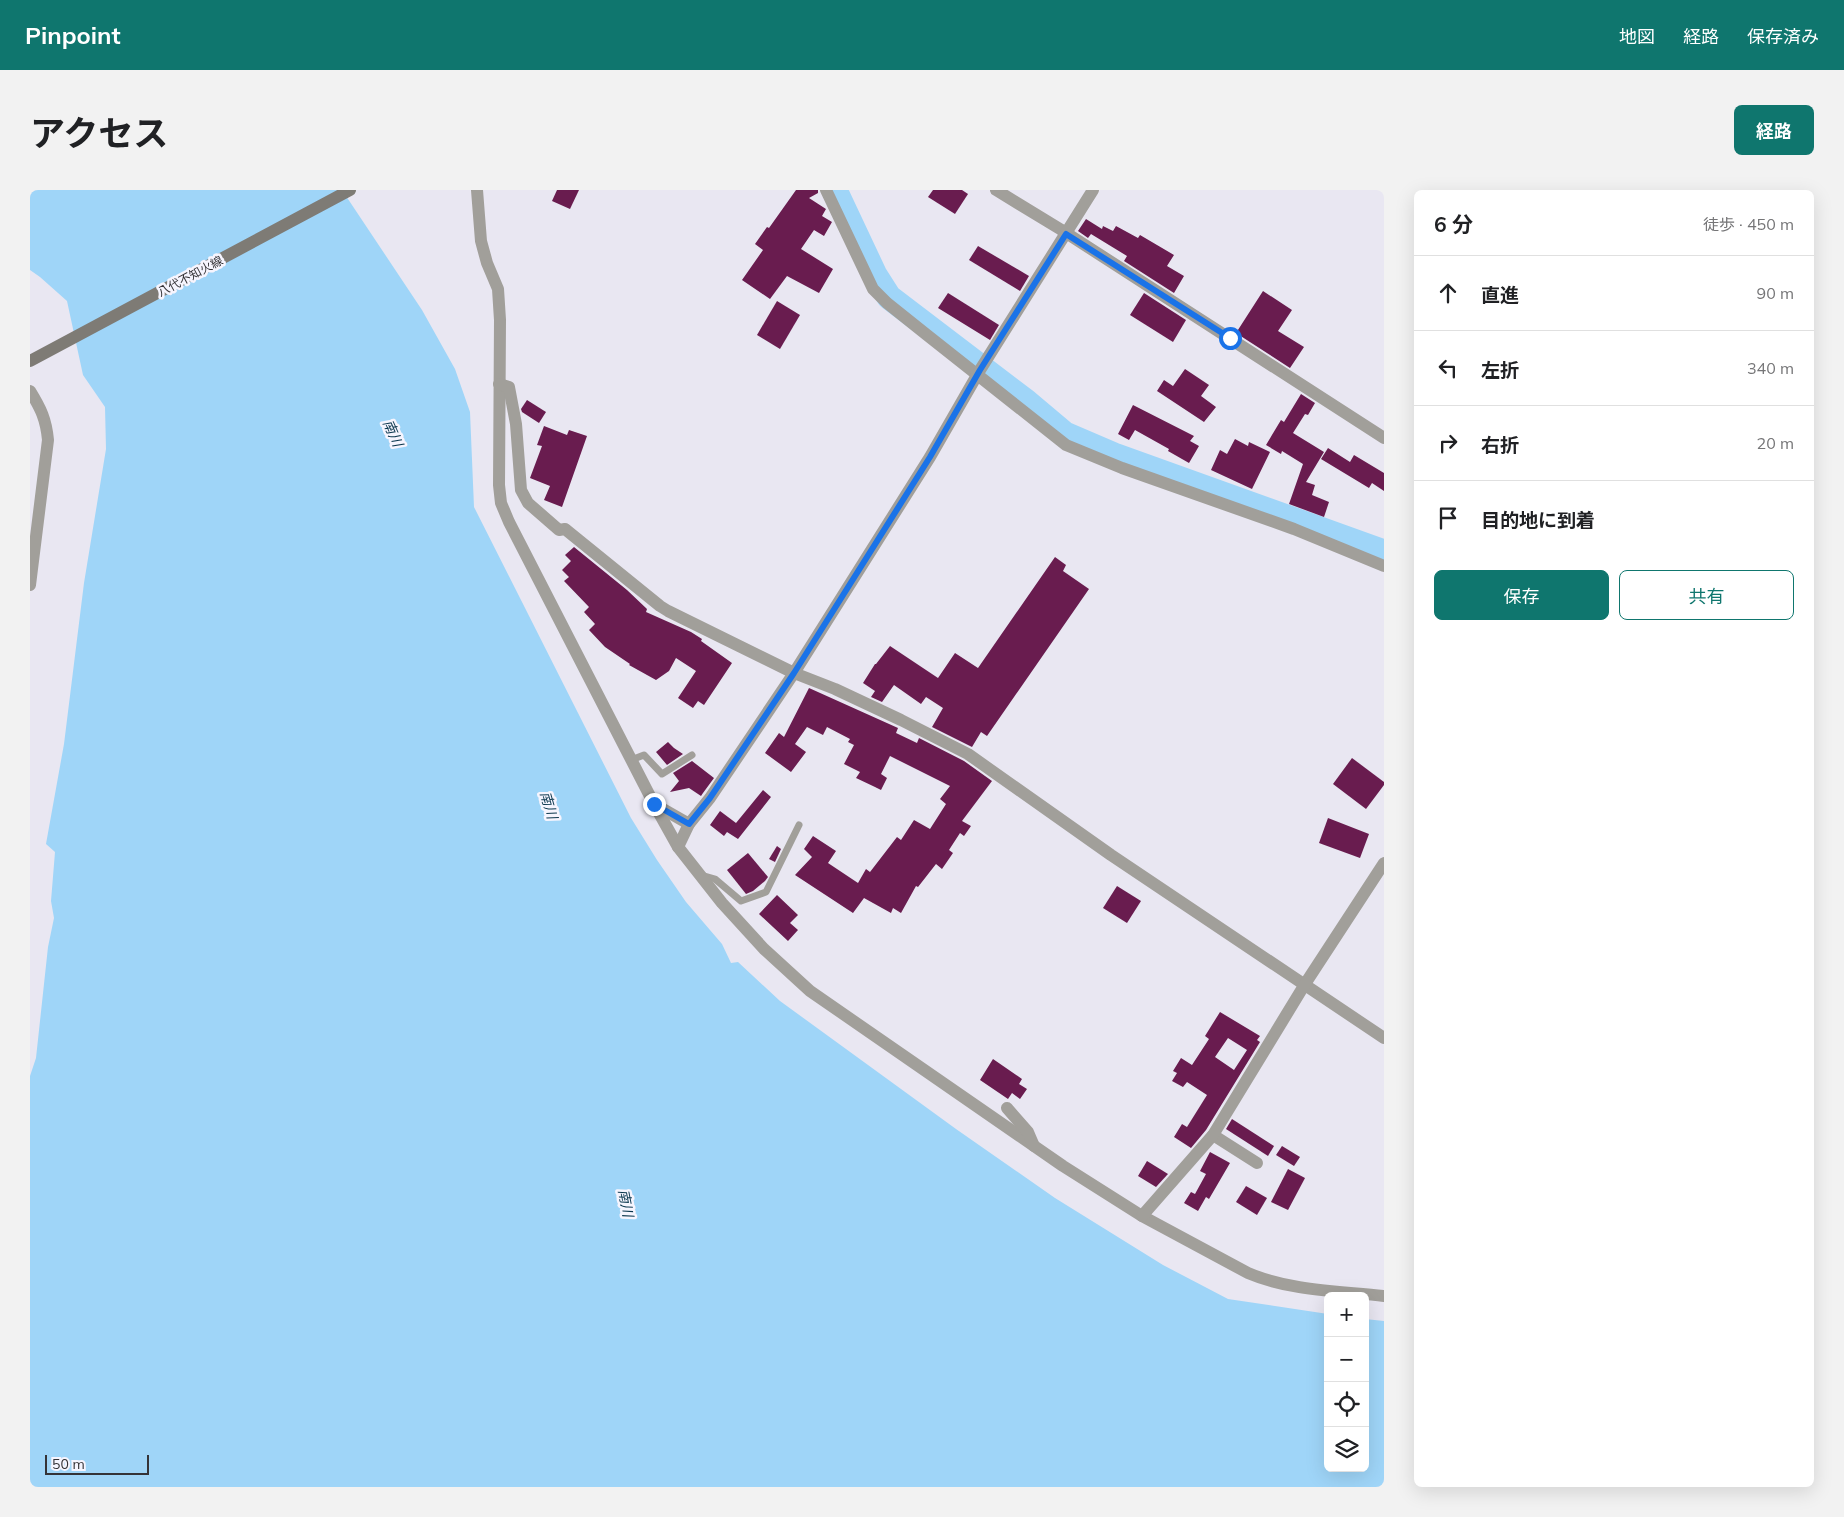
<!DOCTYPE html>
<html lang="ja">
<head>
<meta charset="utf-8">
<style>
	:root { --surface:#fff; --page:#f2f2f2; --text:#202124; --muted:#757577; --line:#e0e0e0; --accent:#0f766e }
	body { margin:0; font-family:Mulish,"Noto Sans JP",sans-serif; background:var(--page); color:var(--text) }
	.controls { position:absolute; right:15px; bottom:15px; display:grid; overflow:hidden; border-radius:8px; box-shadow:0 5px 20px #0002 }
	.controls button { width:45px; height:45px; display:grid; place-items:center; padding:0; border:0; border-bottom:1px solid var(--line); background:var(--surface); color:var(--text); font:25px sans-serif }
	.scale { position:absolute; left:15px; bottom:12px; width:104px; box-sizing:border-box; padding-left:5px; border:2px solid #343337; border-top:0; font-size:14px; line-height:18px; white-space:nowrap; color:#343337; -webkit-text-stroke:4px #f6f5fe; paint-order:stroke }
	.stop { position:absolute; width:15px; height:15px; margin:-11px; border:4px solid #1a73e8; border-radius:50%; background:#fff }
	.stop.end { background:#1a73e8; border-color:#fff; box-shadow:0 1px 5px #0008 }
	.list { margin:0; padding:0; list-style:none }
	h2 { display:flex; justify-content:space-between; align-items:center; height:65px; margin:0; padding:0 20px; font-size:21px }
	h2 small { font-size:16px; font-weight:400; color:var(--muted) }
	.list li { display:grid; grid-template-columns:32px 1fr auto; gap:15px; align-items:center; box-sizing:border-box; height:75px; padding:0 20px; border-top:1px solid var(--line) }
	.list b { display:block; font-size:19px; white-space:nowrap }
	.list em { font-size:16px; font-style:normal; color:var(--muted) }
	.actions { display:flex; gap:10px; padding:15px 20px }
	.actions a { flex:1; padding:11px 0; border:1px solid var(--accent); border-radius:8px; text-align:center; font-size:18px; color:var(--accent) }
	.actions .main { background:var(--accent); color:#fff }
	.icon { flex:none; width:28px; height:28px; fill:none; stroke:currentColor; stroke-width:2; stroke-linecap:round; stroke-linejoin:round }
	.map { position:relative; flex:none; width:1354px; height:1297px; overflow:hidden; border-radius:8px }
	header { display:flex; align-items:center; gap:30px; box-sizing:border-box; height:70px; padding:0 25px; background:var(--accent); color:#fff }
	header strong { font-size:24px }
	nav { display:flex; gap:28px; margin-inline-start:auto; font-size:18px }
	.intro { display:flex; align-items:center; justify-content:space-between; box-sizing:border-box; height:120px; padding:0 30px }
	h1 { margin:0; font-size:35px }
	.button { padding:12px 22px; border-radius:8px; background:var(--accent); color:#fff; font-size:18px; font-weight:700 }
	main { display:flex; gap:30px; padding:0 30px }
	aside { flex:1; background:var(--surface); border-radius:8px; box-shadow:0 5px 20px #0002 }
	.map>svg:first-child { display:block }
	.water { fill:#9fd5f8 }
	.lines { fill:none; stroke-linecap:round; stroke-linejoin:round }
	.river { stroke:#9fd5f8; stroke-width:25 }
	.building { fill:#691c4f; fill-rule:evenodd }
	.service { stroke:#a19f9a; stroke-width:7 }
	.minor { stroke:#a19f9a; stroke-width:12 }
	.secondary { stroke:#7e7b75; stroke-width:12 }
	.route { stroke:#1a73e8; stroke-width:6 }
	.labels { text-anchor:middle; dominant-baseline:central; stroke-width:5; stroke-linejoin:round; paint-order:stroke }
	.street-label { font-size:12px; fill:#343337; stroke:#f6f5fe }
	.water-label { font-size:14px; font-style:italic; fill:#09354c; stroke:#f6f5fe }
</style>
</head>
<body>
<header>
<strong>Pinpoint</strong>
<nav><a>地図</a><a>経路</a><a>保存済み</a></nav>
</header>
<div class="intro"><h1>アクセス</h1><a class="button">経路</a></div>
<main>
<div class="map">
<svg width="1354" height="1297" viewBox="0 0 1354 1297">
	<rect width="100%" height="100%" fill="#e9e7f2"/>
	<path class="water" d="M0 0H312L392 120 425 179 440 222 444 317 601 628 627 670 656 712 692 754 701 773 708 772 750 811 926 939 1025 1008 1133 1075 1198 1109 1298 1124V1278H1335V1129L1354 1131V1297H0V886L6 868 18 757 24 728 21 711 25 662 16 654 34 554 54 393 76 259 75 217 53 185 37 111 10 87 0 80Z"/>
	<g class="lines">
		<path class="river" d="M805 0 845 85 859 107 997 212 1035 244 1084 265 1354 362"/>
	</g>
	<g class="building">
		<path d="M527 0H549L540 19 522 11Z"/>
		<path d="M766 0H788V3L779 8 796 19 792 26 802 32 794 46 784 40 771 59 803 79 789 103 757 86 740 109 712 90 733 60 725 54 737 37 739 38Z"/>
		<path d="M903 0H932L938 4 925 24 898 7Z"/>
		<path d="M1056 29 1072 39 1073 36 1083 41 1086 36 1108 48 1110 45 1144 65 1137 76 1154 86 1144 103 1094 71 1097 66 1061 44 1058 48 1048 41Z"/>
		<path d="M948 56 999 86 990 101 939 70Z"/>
		<path d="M1233 101 1262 120 1248 141 1274 157 1260 178 1206 143Z"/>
		<path d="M918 103 969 135 960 150 908 118Z"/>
		<path d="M1114 103 1156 130 1143 152 1100 125Z"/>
		<path d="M747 111 770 125 750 159 727 145Z"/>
		<path d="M1155 179 1179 195 1171 206 1186 217 1174 232 1127 201 1134 190 1143 196Z"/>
		<path d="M1271 204 1285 213 1278 225 1275 224 1263 243 1294 262 1276 292 1285 295 1282 305 1299 312 1294 327 1259 314 1273 274 1252 261 1251 264 1236 255 1251 230 1254 232Z"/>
		<path d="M497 210 516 222 509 233 492 222 491 219Z"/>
		<path d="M1103 215 1164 246 1160 251 1169 256 1159 273 1138 261 1139 259 1105 240 1099 250 1088 244Z"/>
		<path d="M514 236 537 245 539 240 557 246 532 317 514 310 520 296 500 288 512 256 507 255Z"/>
		<path d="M1205 249 1218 256 1219 252 1240 262 1222 299 1181 280 1190 260 1197 264Z"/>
		<path d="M1298 258 1320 272 1324 265 1354 283V301L1342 293 1339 298 1291 269Z"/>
		<path d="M544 357 597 400 617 419 616 422 661 442 672 449 671 451 702 473 674 515 668 511 663 518 648 508 666 481 646 468 639 481 626 490 599 475 600 474 575 457 559 440 565 434 554 422 559 417 534 391 539 387 532 380 541 371 535 365Z"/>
		<path d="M1025 367 1036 375 1033 381 1059 399 957 546 951 542 942 557 902 537 913 518 896 507 891 514 864 495 852 512 841 507 845 501 833 493 845 474H846L860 456 908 488 925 463 948 478Z"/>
		<path d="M779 498 868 538 866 543 887 553 889 548 934 571 962 591 932 631 941 636 934 646 930 643 919 660 923 663 912 679 906 674 888 697 886 696 871 723 863 718 861 723 834 708 823 723 765 685 782 667 774 659 783 646 806 661 798 673 828 693 836 679 840 682 867 647 871 650 884 630 900 639 916 614 910 609 920 596 860 566 851 584 857 588 851 600 845 597 826 588 830 582 814 574 824 555 818 552 820 549 797 537 793 545 777 537 765 554 776 562 761 582 735 563 749 543 754 547Z"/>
		<path d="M638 552 644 558 653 564 637 575 626 562Z"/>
		<path d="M1322 568 1354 592V595L1336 619 1303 594Z"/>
		<path d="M662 571 684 588 673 603 671 606 659 598 640 602 649 591 643 583Z"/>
		<path d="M733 600 741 607 708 649 697 642 694 646 680 635 690 621 706 633Z"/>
		<path d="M1298 628 1339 644 1330 668 1289 653Z"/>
		<path d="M747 656 751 659 745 672 739 669Z"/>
		<path d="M718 663 738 687 735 691 723 701 716 704 697 680Z"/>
		<path d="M1087 696 1111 711 1097 733 1073 718Z"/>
		<path d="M747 705 768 725 760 733 768 740 758 751 729 724Z"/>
		<path d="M1190 822 1230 846 1227 850 1230 852 1176 940 1161 958 1144 947 1152 934 1157 937 1177 905 1157 892 1153 897 1142 891 1147 883 1143 881 1151 868 1162 875 1179 849 1175 846ZM1198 848 1217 860 1204 880 1185 867Z"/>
		<path d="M963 869 992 889 989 894 997 899 990 909 982 903 978 909 950 890Z"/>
		<path d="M1202 929 1244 956 1238 966 1196 939Z"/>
		<path d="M1252 956 1270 967 1264 976 1246 965Z"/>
		<path d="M1180 962 1200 973 1179 1009 1176 1007 1168 1021 1154 1013 1161 1002 1165 1004 1176 984 1170 981Z"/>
		<path d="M1117 971 1138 984 1126 997 1108 986Z"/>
		<path d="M1258 979 1275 988 1258 1020 1241 1012Z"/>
		<path d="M1216 996 1237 1008 1227 1025 1206 1012Z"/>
	</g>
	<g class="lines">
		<g class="service">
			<path d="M601 570 614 565 632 584 662 565"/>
			<path d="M671 685 685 689 711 711 736 702 769 635"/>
		</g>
		<g class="minor">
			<path d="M447 0 451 51 457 73 468 99 470 130 469 295 471 313 479 332 624 614 648 657 692 713 734 759 780 801 1033 976 1112 1026 1218 1083C1260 1101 1309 1101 1354 1106"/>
			<path d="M796 0 843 99 857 113 897 145 1036 255 1092 278 1264 339 1354 376"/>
			<path d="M966 0 1030 39 1354 248"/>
			<path d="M469 194 479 197 486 234 491 300 498 313 529 340 535 339 630 416 638 421 764 483 805 499 871 530 938 564 1081 665 1354 848"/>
			<path d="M0 201C11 219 16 229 18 250L0 395"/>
			<path d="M624 614 659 634"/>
			<path d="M648 657 659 634 680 608 764 483 900 267 950 180 1063 0"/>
			<path d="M977 918 998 942 1004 956"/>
			<path d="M1183 945 1227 973"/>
			<path d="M1112 1026 1183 945 1275 794 1354 673"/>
		</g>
		<path class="secondary" d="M0 171 320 0"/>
	</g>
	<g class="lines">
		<path class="route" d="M624 614 659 634 680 608 764 483 900 267 950 180 1036 44 1200 148"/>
	</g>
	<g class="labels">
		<g class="street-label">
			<text transform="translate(160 86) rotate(-28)">八代不知火線</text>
		</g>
		<g class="water-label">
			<text transform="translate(363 243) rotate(66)">南川</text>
			<text transform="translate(519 615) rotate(74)">南川</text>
			<text transform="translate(596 1013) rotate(79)">南川</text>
		</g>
	</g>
</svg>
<div class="controls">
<button>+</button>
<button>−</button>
<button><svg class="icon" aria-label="locate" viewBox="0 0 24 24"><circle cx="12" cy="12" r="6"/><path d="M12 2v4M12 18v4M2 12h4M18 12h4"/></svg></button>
<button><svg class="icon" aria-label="layers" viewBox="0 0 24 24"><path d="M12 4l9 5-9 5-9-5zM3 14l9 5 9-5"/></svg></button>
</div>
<div class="scale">50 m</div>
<div class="stop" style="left:1200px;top:148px"></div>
<div class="stop end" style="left:624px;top:614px"></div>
</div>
<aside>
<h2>6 分<small>徒歩 · 450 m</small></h2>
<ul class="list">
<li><svg class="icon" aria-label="ahead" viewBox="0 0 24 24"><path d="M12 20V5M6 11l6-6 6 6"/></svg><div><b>直進</b></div><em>90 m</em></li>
<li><svg class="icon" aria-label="left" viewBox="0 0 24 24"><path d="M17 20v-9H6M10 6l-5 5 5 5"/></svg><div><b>左折</b></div><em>340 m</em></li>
<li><svg class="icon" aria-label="right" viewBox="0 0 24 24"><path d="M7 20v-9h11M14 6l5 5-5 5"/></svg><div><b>右折</b></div><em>20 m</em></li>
<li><svg class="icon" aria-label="arrive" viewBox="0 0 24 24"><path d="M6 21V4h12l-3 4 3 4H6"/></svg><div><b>目的地に到着</b></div></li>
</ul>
<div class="actions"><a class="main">保存</a><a>共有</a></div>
</aside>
</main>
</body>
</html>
